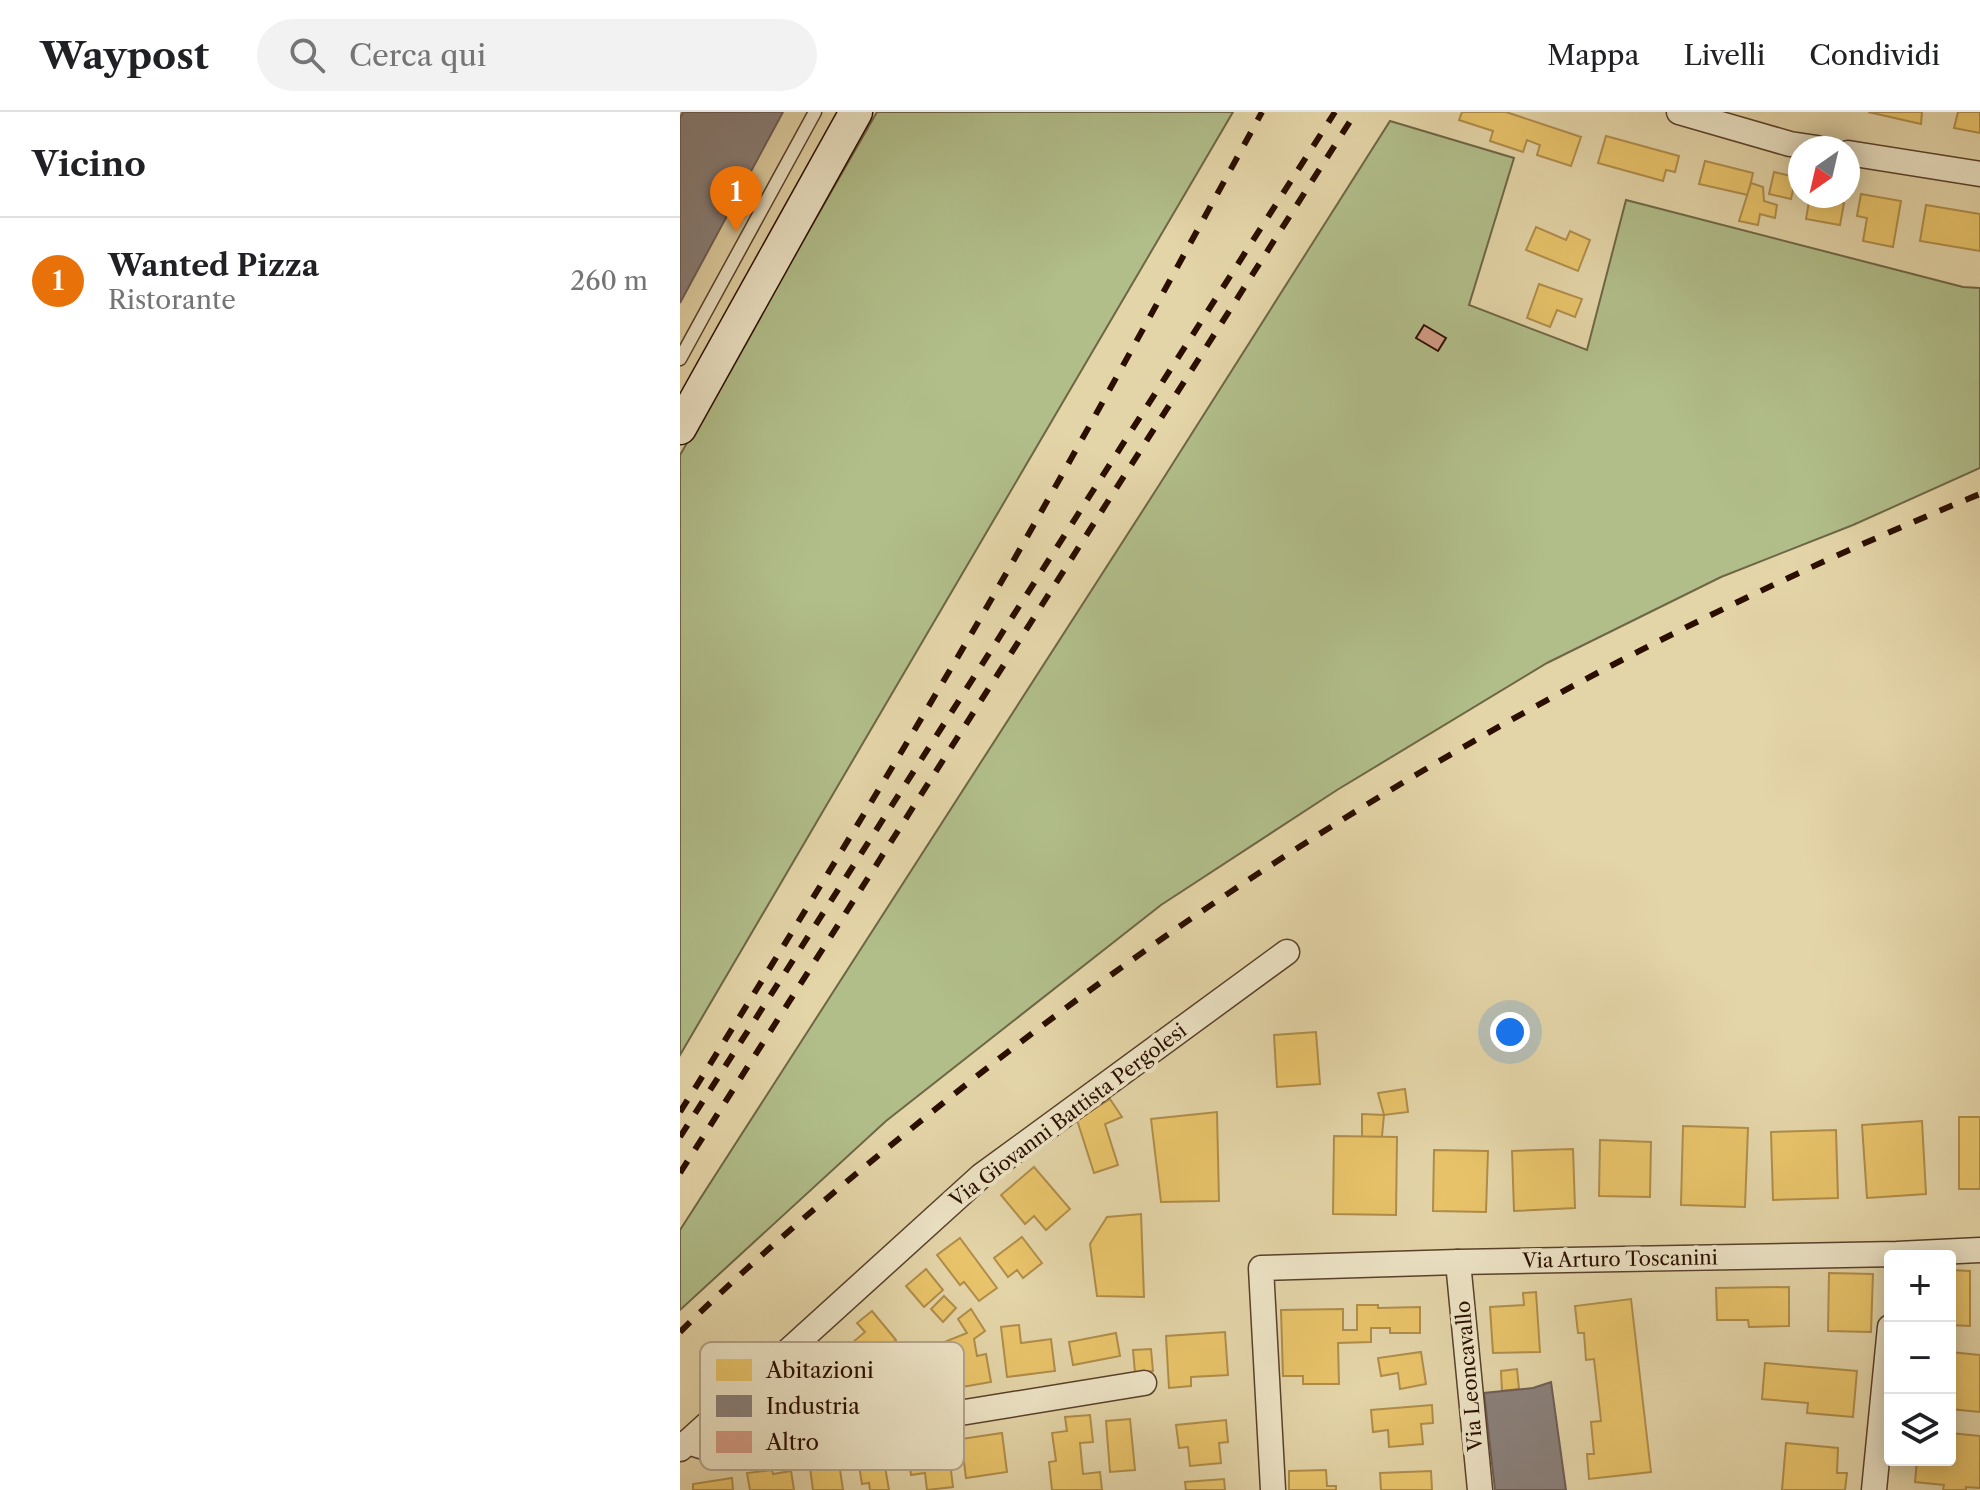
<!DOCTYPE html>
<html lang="it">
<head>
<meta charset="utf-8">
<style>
	:root { --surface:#fff; --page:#f2f2f2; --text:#202124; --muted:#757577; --line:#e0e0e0; --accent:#111827 }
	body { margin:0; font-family:"Libre Caslon Text",serif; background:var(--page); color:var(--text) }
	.controls { position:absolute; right:24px; bottom:24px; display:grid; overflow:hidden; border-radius:8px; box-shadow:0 4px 20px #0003 }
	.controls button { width:72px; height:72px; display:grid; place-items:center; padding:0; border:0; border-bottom:2px solid var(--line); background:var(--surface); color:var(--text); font:40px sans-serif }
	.compass { position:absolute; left:1108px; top:24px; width:72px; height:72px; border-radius:50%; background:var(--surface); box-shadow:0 4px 20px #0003; rotate:214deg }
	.you { position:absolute; left:830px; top:920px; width:28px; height:28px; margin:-20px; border:6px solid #fff; border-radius:50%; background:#1a73e8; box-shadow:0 0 0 12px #1a73e833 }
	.badge { display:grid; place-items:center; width:52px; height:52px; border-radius:50%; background:var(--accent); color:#fff; font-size:26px; font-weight:700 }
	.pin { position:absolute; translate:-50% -66px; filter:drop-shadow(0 2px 4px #0008) }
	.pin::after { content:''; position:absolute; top:42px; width:28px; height:24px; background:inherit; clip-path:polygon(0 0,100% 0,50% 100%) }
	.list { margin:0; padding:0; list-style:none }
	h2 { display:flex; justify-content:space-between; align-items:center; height:104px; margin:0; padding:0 32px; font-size:34px }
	h2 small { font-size:26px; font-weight:400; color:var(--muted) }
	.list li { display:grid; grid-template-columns:52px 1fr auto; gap:24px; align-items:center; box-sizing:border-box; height:128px; padding:0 32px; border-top:2px solid var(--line) }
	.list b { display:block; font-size:30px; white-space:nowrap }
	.list p { margin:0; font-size:26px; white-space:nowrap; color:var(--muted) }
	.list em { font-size:26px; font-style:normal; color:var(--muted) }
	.icon { flex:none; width:44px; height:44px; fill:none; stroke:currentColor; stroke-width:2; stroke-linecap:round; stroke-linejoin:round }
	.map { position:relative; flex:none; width:1300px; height:1378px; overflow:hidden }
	header { display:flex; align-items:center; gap:48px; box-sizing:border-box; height:112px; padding:0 40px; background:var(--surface); border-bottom:2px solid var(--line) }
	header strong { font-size:38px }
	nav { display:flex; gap:44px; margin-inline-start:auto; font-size:28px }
	.search { width:560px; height:72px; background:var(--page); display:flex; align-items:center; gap:20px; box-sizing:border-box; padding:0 28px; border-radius:44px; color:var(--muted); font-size:30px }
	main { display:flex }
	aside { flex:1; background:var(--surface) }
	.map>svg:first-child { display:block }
	.green { fill:#b1be8a; stroke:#6e6645; stroke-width:2 }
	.homes { fill:#e9c46a; stroke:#b08d4a; stroke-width:2 }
	.industry { fill:#8a817c; stroke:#6e5e57; stroke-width:2 }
	.building { fill:#d39c86; stroke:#2b0e00; stroke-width:2 }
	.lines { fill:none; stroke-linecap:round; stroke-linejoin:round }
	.service-casing { stroke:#59402a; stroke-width:15 }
	.minor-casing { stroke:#59402a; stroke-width:27 }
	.secondary-casing { stroke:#2b0e00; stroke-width:35 }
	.service { stroke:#ede4c6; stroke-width:12 }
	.minor { stroke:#ede4c6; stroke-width:24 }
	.secondary { stroke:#ede4c6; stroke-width:32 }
	.rail { stroke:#2b0e00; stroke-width:6; stroke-dasharray:14 14; stroke-linecap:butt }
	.labels { text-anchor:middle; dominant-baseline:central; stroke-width:8; stroke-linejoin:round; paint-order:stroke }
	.street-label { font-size:20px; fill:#2b0e00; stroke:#ede4c6 }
	.key { fill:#ede4c6; stroke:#b3a48b; stroke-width:2 }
	.key-label { font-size:22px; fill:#2b0e00 }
</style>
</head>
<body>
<header>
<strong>Waypost</strong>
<div class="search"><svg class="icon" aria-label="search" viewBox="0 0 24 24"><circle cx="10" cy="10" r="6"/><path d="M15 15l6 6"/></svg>Cerca qui</div>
<nav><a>Mappa</a><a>Livelli</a><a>Condividi</a></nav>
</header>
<main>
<aside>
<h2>Vicino<small></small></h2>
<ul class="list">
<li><span class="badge" style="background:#e8710a">1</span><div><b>Wanted Pizza</b><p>Ristorante</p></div><em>260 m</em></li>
</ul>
</aside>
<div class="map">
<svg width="1300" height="1378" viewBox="0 0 1300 1378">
	<rect width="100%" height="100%" fill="#e4d5a8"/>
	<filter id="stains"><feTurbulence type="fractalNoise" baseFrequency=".0025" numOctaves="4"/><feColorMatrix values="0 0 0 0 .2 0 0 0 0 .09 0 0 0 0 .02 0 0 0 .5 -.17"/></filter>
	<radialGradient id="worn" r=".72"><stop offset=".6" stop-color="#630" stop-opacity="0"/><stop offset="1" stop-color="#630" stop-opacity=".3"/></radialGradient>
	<g class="green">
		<path d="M197 0H553L0 943V343Z"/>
		<path d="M710 9 834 46 789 193 907 238 946 88 1283 175 1300 176V356L1173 413 1041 465 867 551 657 678 481 793 206 1009 0 1198V1118L476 378Z"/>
	</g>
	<g class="homes">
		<path d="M782 0H826L901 25 891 54 857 43 860 33 847 28 843 40 810 29 813 19 779 8Z"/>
		<path d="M1188 0H1242L1241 12Z"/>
		<path d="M1278 0H1300V21L1274 16Z"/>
		<path d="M926 24 999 44 995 60 986 58 983 69 918 51Z"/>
		<path d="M1025 49 1073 61 1068 83 1019 72Z"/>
		<path d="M1094 60 1116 65 1111 87 1089 82Z"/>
		<path d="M1071 71 1083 75 1084 89 1097 93 1095 106 1080 102 1078 113 1059 109Z"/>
		<path d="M1181 82 1221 89 1213 135 1183 129 1187 106 1177 104Z"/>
		<path d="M1130 84H1155L1154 89 1164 91 1160 113 1126 107Z"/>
		<path d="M1246 93 1300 102V139L1240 129Z"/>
		<path d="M856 115 886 128 890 119 910 128 898 159 846 138Z"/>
		<path d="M859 172 902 187 895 205 877 198 870 215 847 206Z"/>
		<path d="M636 920 640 972 597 975 594 923Z"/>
		<path d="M725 977 728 1000 704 1003 698 981Z"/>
		<path d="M430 987 442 1005 425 1012 438 1053 414 1061 397 1008Z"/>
		<path d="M537 1000 539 1089 481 1090 471 1007Z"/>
		<path d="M682 1002 704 1003 701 1034 682 1036Z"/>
		<rect x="1279" y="1005" width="21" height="72"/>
		<path d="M1242 1009 1246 1082 1187 1086 1182 1013Z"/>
		<path d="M1003 1014 1068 1016 1065 1095 1001 1093Z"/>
		<path d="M1156 1018 1158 1086 1093 1088 1091 1020Z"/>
		<path d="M654 1024 717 1025 716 1103 653 1102Z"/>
		<path d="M920 1028 971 1030 970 1085 919 1084Z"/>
		<path d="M893 1037 895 1096 834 1099 832 1039Z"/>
		<path d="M754 1038 808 1039 806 1100 753 1099Z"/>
		<path d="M354 1055 390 1097 366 1118 354 1104 345 1112 321 1083Z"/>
		<path d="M461 1102 464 1185 417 1184 410 1132 427 1105Z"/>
		<path d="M342 1125 362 1151 343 1166 337 1158 328 1165 314 1146Z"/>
		<path d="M280 1126 317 1176 299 1189 284 1170 280 1173 257 1143Z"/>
		<path d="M246 1157 263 1178 244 1195 226 1174Z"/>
		<path d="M1270 1158 1290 1159V1214L1270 1213Z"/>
		<path d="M1149 1161 1193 1162 1191 1220 1148 1219Z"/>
		<path d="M1109 1175V1214L1069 1215 1068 1208H1037L1036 1176Z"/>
		<path d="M856 1180 860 1240 813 1241 810 1195 844 1193 843 1181Z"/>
		<path d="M264 1184 276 1196 263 1210 251 1197Z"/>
		<path d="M951 1187 971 1360 909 1367 907 1342H914L911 1310 921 1309 914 1247 906 1248 904 1221H898L895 1194Z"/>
		<path d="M677 1193H698V1196L740 1195V1221H710V1216H691V1230L658 1231 659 1272H623V1264H603L601 1198 663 1197V1218H677Z"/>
		<path d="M291 1197 305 1219 294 1227 297 1244 306 1242 311 1270 213 1287 207 1271 226 1267V1257L252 1247 247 1237 287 1221 278 1207Z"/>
		<path d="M192 1199 216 1228 201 1241 205 1246 187 1261 166 1236 185 1220 177 1211Z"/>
		<path d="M339 1213 341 1231 371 1227 375 1259 327 1265 321 1215Z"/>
		<path d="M545 1220 548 1263 511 1265V1274L489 1276 486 1224Z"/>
		<path d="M436 1221 440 1244 393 1253 389 1230Z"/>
		<path d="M471 1237 473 1259 455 1261 453 1238Z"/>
		<path d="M741 1240 746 1272 720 1277 718 1261 701 1264 698 1246Z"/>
		<path d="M1270 1240 1300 1243V1300L1270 1297Z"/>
		<path d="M1085 1251 1177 1259 1173 1305 1127 1301 1128 1291 1082 1287Z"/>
		<path d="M837 1257 839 1277 822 1279 821 1259Z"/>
		<path d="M752 1293 753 1311 741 1312 743 1332 709 1335 708 1318 693 1320 691 1298Z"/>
		<path d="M410 1303 413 1330 400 1331 403 1362 420 1360 422 1378H372L369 1350 376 1349 372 1321 387 1319 385 1305Z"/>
		<path d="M450 1307 455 1358 430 1360 426 1309Z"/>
		<path d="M546 1308 548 1330 539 1331 541 1351 510 1354 508 1335 499 1336 496 1313Z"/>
		<path d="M322 1321 327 1360 286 1366 281 1327Z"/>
		<path d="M1270 1321 1300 1324V1376L1286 1375V1378H1263L1264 1373 1235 1370 1237 1348H1270Z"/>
		<path d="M267 1326 273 1375 247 1378 245 1361 231 1363 227 1332Z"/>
		<path d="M1106 1331 1158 1336 1157 1361H1167L1165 1378H1102Z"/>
		<path d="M202 1337 209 1378H190L189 1371 182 1372 177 1341Z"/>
		<path d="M158 1344 163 1378H133L129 1348Z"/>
		<path d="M92 1358 93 1362 111 1359 114 1378H70L67 1361Z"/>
		<path d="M646 1358 647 1374H656V1378H609V1359Z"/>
		<path d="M751 1359 752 1378H701L700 1361Z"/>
		<path d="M52 1366 53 1378H13V1372Z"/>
		<path d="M544 1367 545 1378H506L505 1370Z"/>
	</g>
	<g class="industry">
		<path d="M3 0H103L0 191V6Z"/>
		<path d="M871 1270 886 1378H815L804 1281 853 1276Z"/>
	</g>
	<path class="building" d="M744 213 766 226 758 239 736 226Z"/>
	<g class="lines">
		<g class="service-casing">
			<path id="service" d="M0 247 135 0"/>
		</g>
		<g class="minor-casing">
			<g id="minor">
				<path d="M999 0 1110 32 1137 36"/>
				<path d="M1168 41 1300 62"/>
				<path d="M778 1150 800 1378"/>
				<path d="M8 1330 40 1340 464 1271"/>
				<path d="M0 1337 301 1064 607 840"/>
				<path d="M593 1378 581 1156 778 1150 1217 1142 1300 1138"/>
				<path d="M1194 1378 1210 1215"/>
			</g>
		</g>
		<g class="secondary-casing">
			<path id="secondary" d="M0 316 176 0"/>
		</g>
		<use href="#service" class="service"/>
		<use href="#minor" class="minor"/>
		<use href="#secondary" class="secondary"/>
		<g class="rail">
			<path d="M0 1000C100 841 198 681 293 519 392 348 487 174 582 0"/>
			<path d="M0 1025 655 0"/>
			<path d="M0 1061 676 0"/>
			<path d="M0 1220C78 1143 161 1073 247 1004 564 746 921 537 1300 382"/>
		</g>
	</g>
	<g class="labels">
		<g class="street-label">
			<text transform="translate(388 1003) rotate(-37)">Via Giovanni Battista Pergolesi</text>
			<text transform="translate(940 1147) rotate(-1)">Via Arturo Toscanini</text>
			<text transform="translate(789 1264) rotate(-95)">Via Leoncavallo</text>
		</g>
	</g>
	<rect x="20" y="1230" width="264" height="128" rx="12" class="key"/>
	<rect x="36" y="1247" width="36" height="22" fill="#e9c46a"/>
	<rect x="36" y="1283" width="36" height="22" fill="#8a817c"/>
	<rect x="36" y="1319" width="36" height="22" fill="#d39c86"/>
	<g class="key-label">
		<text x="86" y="1266">Abitazioni</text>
		<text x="86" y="1302">Industria</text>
		<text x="86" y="1338">Altro</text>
	</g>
	<rect width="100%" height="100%" filter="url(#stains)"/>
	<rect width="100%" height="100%" fill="url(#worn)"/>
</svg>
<div class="controls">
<button>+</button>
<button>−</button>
<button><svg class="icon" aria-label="layers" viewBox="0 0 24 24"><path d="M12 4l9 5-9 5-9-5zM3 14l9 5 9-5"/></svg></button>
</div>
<svg class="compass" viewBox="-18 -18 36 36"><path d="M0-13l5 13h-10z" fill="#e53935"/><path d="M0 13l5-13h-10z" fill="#757577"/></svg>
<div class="you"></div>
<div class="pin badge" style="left:56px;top:120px;background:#e8710a">1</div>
</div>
</main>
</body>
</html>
